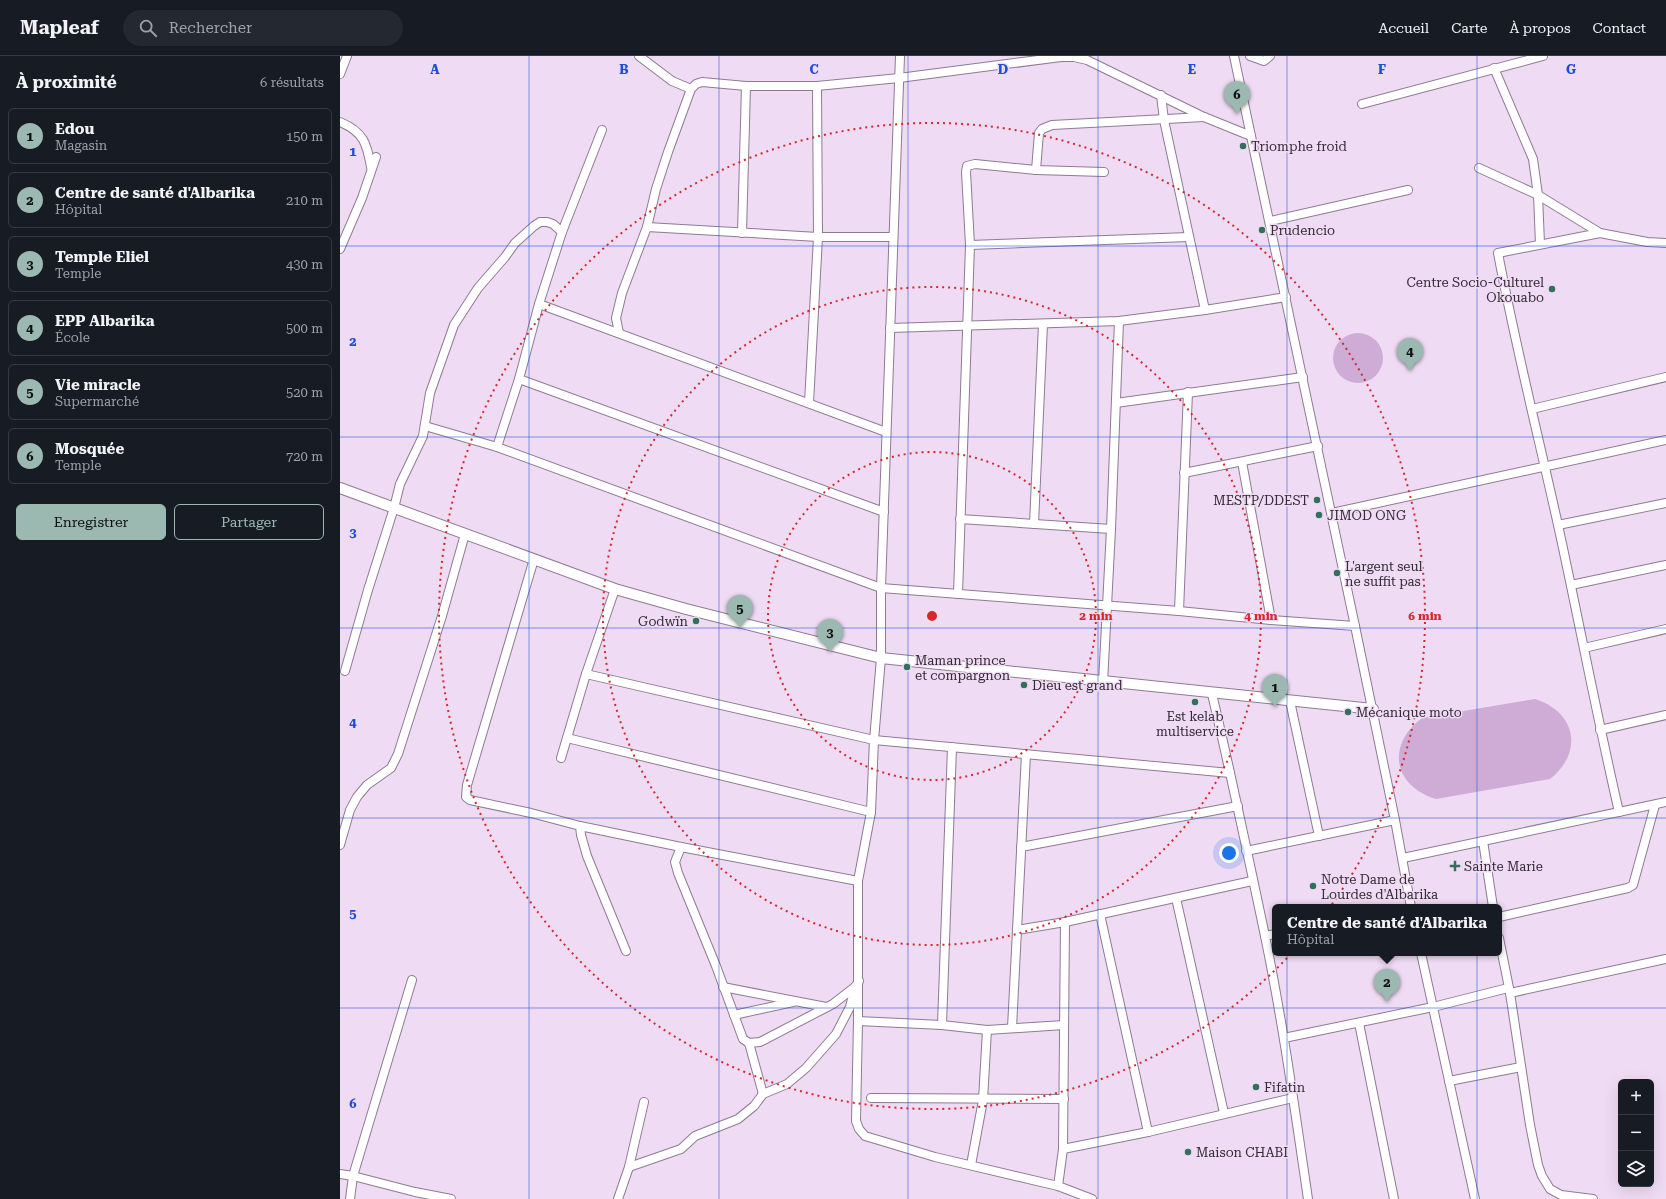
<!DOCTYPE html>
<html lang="fr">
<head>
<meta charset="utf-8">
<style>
	:root { --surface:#171b24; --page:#242831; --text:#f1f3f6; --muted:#9ea1a6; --line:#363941; --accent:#9bb8b1 }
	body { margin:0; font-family:"Roboto Serif",serif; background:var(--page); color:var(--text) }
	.controls { position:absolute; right:12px; bottom:12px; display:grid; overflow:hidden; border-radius:6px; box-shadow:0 4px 16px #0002 }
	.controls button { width:36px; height:36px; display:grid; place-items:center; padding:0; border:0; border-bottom:1px solid var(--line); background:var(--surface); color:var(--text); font:20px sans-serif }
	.you { position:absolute; left:889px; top:797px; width:14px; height:14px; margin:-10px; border:3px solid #fff; border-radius:50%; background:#1a73e8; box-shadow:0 0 0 6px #1a73e833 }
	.badge { display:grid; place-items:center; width:26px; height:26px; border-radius:50%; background:var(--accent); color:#111; font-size:13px; font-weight:700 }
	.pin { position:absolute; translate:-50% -33px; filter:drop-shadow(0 1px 2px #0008) }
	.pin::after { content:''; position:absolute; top:21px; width:14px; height:12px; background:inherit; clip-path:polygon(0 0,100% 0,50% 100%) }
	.popup { position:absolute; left:932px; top:848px; width:230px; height:52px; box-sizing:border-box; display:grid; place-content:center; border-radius:6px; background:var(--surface); filter:drop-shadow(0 1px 3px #0005); font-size:13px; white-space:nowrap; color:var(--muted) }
	.popup b { font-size:15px; color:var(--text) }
	.popup::after { content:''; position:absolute; left:50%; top:100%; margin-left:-8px; border:8px solid transparent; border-top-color:var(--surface) }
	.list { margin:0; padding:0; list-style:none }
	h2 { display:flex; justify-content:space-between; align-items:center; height:52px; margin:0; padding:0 16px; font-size:17px }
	h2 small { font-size:13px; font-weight:400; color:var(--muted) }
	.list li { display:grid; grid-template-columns:26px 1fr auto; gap:12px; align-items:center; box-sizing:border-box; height:56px; margin:0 8px 8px; padding:0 8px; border:1px solid var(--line); border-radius:6px }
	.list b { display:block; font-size:15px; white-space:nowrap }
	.list p { margin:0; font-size:13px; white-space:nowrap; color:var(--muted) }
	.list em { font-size:13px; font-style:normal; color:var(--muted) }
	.actions { display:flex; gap:8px; padding:12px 16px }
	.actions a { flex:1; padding:9px 0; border:1px solid var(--accent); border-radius:6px; text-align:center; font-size:14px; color:var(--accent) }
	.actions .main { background:var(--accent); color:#111 }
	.icon { flex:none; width:22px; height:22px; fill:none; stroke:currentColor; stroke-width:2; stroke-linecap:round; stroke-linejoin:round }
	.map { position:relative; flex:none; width:1326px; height:1143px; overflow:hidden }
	header { display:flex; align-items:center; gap:24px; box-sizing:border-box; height:56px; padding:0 20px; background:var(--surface); border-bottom:1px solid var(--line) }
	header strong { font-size:19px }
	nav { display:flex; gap:22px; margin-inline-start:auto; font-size:14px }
	.search { width:280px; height:36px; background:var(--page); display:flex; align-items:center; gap:10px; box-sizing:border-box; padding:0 14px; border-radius:22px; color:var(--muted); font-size:15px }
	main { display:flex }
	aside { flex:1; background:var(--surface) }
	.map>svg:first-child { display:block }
	.green { fill:#ceacd5 }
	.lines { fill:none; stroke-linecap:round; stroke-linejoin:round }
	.minor-casing { stroke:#8e7b92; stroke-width:10 }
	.tertiary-casing { stroke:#8e7b92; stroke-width:12 }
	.minor { stroke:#fff; stroke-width:8 }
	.tertiary { stroke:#fff; stroke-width:10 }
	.grid { fill:none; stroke:#1d4ed8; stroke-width:1; stroke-opacity:0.55 }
	.ring { fill:none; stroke:#d62828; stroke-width:2; stroke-dasharray:2 4 }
	.poi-dot { fill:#31705d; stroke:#f0dbf4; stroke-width:1.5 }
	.labels { text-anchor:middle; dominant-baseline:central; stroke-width:3; stroke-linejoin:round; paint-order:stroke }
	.poi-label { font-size:13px; fill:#332b35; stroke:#f0dbf4; text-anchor:start }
	.grid-label { font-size:13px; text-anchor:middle; font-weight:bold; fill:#1d4ed8; stroke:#f0dbf4; stroke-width:3; stroke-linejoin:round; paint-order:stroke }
	.centre { fill:#d62828; stroke:#f0dbf4; stroke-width:2 }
	.ring-label { font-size:12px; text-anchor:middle; font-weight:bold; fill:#d62828; stroke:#f0dbf4; stroke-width:3; stroke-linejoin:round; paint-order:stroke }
</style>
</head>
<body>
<header>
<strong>Mapleaf</strong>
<div class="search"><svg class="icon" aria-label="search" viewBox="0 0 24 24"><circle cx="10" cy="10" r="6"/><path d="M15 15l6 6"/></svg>Rechercher</div>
<nav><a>Accueil</a><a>Carte</a><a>À propos</a><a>Contact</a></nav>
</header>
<main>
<aside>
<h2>À proximité<small>6 résultats</small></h2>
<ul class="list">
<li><span class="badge">1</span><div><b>Edou</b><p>Magasin</p></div><em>150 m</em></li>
<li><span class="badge">2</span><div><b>Centre de santé d'Albarika</b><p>Hôpital</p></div><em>210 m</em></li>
<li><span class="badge">3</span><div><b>Temple Eliel</b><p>Temple</p></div><em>430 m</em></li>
<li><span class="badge">4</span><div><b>EPP Albarika</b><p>École</p></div><em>500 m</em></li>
<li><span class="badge">5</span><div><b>Vie miracle</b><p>Supermarché</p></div><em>520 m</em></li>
<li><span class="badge">6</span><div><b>Mosquée</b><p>Temple</p></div><em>720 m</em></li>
</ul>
<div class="actions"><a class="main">Enregistrer</a><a>Partager</a></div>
</aside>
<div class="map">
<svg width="1326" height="1143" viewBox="0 0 1326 1143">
	<rect width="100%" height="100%" fill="#f0dbf4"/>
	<g class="green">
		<circle cx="1018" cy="302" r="25"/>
		<path d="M1195 643C1236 656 1244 696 1210 723L1096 743C1053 730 1046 689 1082 662Z"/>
	</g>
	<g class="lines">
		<g class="minor-casing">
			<g id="minor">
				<path d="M299 0 332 25 351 33"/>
				<path d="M560 0 541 532V602L534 684 531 756 518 825V965L602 969 647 974 724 969"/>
				<path d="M894 0 1015 570 1055 764 1071 851"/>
				<path d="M910 0 924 5 930 0"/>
				<path d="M1154 12 1193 103 1198 139 1200 188"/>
				<path d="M0 18 7 0"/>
				<path d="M821 39 824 64 865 254"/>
				<path d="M1022 48 1203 0"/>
				<path d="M0 66C24 76 27 88 31 111"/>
				<path d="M1139 112 1198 139 1260 177 1307 186 1326 187"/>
				<path d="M696 114 699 77 702 73 712 69 864 61"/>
				<path d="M930 165 1068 134"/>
				<path d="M307 171 478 181H553"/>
				<path d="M402 177 406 30"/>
				<path d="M1260 177 1158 197C1175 288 1198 379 1218 469 1239 565 1257 661 1279 756"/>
				<path d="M630 189 849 181"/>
				<path d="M0 193 22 142 36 101"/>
				<path d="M199 248 546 376"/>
				<path d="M550 272 779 265 865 254 946 241"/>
				<path d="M279 277 276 262 282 237 307 171 316 133 328 96 351 33 356 28 362 26 406 30H477L559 22 721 1H734L747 4 864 61 911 80"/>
				<path d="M179 323 544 456"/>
				<path d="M469 347 478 181 477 30"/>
				<path d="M776 347 963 321"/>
				<path d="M1192 353 1326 321"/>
				<path d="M85 370 157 391 541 532 839 555 931 564 1015 570"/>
				<path d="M157 391 179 323 199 248 222 176 262 74"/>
				<path d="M902 406 931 564"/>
				<path d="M844 417 978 390"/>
				<path d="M992 457 1326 384"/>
				<path d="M620 463 771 473 779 265"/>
				<path d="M694 468 703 268"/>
				<path d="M1218 469 1326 447"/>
				<path d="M194 503 127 729 126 741 130 744 191 757 240 770 341 791 518 825"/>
				<path d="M1231 529 1326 509"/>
				<path d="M618 538 630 189 626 116 627 110 635 108 696 114 764 116"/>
				<path d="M839 555 848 336"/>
				<path d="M1244 592 1326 573"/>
				<path d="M5 615 28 534 54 452 60 428 83 380 90 337 114 269 138 232 165 201 175 187 194 170 200 166H207L213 168 222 176"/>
				<path d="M246 618 534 684 890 717"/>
				<path d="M763 627 771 473"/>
				<path d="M872 638C891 718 908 799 925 880 943 967 955 1055 968 1143"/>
				<path d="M950 645 979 780"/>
				<path d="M1260 674 1326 659"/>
				<path d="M227 682 531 756"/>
				<path d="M221 702 246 618 275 533"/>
				<path d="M240 770 241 779 247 800 286 895"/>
				<path d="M1143 785 1153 851"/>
				<path d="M0 789 10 754 17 741 27 729 51 712 58 698 102 560 125 478"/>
				<path d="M341 791 335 806 338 817 376 910 403 983 409 987 420 986 493 948 515 931 519 925"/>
				<path d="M681 791 898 750"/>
				<path d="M906 795 1055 764"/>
				<path d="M1063 802 1326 746"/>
				<path d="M836 842 884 1057"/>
				<path d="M760 858 808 1076"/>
				<path d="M1159 861 1288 832 1293 829 1315 749"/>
				<path d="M725 866 723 1093 808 1076 953 1042"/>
				<path d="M677 874 725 866 912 825"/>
				<path d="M925 880 935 878"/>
				<path d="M1159 882 1170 937 1190 1069 1198 1109 1202 1120 1210 1133 1221 1139 1253 1143"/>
				<path d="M1081 897 1135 1143"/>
				<path d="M383 931 486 951"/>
				<path d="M1170 937 1326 903"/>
				<path d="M394 959 453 946"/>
				<path d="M518 965 516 1065 519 1073 525 1080 595 1101 718 1130"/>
				<path d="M1019 967 1054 1143"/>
				<path d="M602 969 612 691"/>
				<path d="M672 972 686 698"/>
				<path d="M944 982 1093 951 1168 932"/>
				<path d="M409 987 423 1038"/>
				<path d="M1109 1025 1181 1011"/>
				<path d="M531 1042 724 1043"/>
				<path d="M723 1093 718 1130 752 1143"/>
				<path d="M631 1109 643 1044 647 974"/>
				<path d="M289 1111 341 1093 355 1080 398 1063 414 1050 423 1038 447 1028 466 1012 496 978 510 951 515 931"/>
				<path d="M0 1118 13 1120 75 1136 111 1143"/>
				<path d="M10 1143 13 1120 72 924"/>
				<path d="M278 1143 289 1111 304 1046"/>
			</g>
		</g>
		<g class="tertiary-casing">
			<path id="tertiary" d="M0 432 275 533 346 553 541 602 1033 653"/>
		</g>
		<use href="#minor" class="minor"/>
		<use href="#tertiary" class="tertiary"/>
	</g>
	<path class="grid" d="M189 0V1143M379 0V1143M568 0V1143M758 0V1143M947 0V1143M1137 0V1143M0 190H1326M0 381H1326M0 572H1326M0 762H1326M0 952H1326"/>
	<g class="ring">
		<circle cx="592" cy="560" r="164"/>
		<circle cx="592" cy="560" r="329"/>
		<circle cx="592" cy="560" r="493"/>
	</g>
	<g class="poi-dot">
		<circle cx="903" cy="90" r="4"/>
		<circle cx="922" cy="174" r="4"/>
		<circle cx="1212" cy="233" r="4"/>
		<circle cx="977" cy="444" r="4"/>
		<circle cx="979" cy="459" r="4"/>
		<circle cx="997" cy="517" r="4"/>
		<circle cx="356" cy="565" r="4"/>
		<circle cx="567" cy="611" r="4"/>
		<circle cx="684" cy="629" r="4"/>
		<circle cx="855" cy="646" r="4"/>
		<circle cx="1008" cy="656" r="4"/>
		<path d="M1113 804h4v4h4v4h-4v4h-4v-4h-4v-4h4z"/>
		<circle cx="973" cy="830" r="4"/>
		<circle cx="916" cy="1031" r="4"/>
		<circle cx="848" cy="1096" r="4"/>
	</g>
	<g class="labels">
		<g class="poi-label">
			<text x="911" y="90">Triomphe froid</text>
			<text x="930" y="174">Prudencio</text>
			<text x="1204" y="226" text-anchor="end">Centre Socio-Culturel<tspan x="1204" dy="15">Okouabo</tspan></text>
			<text x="969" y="444" text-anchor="end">MESTP/DDEST</text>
			<text x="987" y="459">JIMOD ONG</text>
			<text x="1005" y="510">L'argent seul<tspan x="1005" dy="15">ne suffit pas</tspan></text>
			<text x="348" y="565" text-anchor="end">Godwïn</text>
			<text x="575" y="604">Maman prince<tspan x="575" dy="15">et compargnon</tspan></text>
			<text x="692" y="629">Dieu est grand</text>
			<text x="1016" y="656">Mécanique moto</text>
			<text x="855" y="660" text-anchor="middle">Est kelab<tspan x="855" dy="15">multiservice</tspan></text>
			<text x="1124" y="810">Sainte Marie</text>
			<text x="981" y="823">Notre Dame de<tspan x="981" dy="15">Lourdes d'Albarika</tspan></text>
			<text x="924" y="1031">Fifatin</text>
			<text x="856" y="1096">Maison CHABI</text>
		</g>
	</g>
	<g class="grid-label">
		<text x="95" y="18">A</text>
		<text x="284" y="18">B</text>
		<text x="474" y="18">C</text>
		<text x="663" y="18">D</text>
		<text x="852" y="18">E</text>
		<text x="1042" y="18">F</text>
		<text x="1231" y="18">G</text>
		<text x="13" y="100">1</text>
		<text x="13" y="290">2</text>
		<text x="13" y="481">3</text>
		<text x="13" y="671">4</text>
		<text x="13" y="862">5</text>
		<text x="13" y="1052">6</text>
	</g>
	<circle cx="592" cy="560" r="6" class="centre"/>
	<g class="ring-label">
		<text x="756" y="564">2 min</text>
		<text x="921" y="564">4 min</text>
		<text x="1085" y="564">6 min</text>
	</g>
</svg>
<div class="controls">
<button>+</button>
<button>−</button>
<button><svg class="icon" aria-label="layers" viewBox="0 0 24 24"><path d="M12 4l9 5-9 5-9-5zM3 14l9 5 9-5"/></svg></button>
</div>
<div class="you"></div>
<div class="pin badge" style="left:935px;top:651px">1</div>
<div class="pin badge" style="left:1047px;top:946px">2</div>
<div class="popup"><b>Centre de santé d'Albarika</b>Hôpital</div>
<div class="pin badge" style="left:490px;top:596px">3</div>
<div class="pin badge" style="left:1070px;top:315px">4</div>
<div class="pin badge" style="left:400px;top:572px">5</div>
<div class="pin badge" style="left:897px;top:58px">6</div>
</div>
</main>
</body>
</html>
